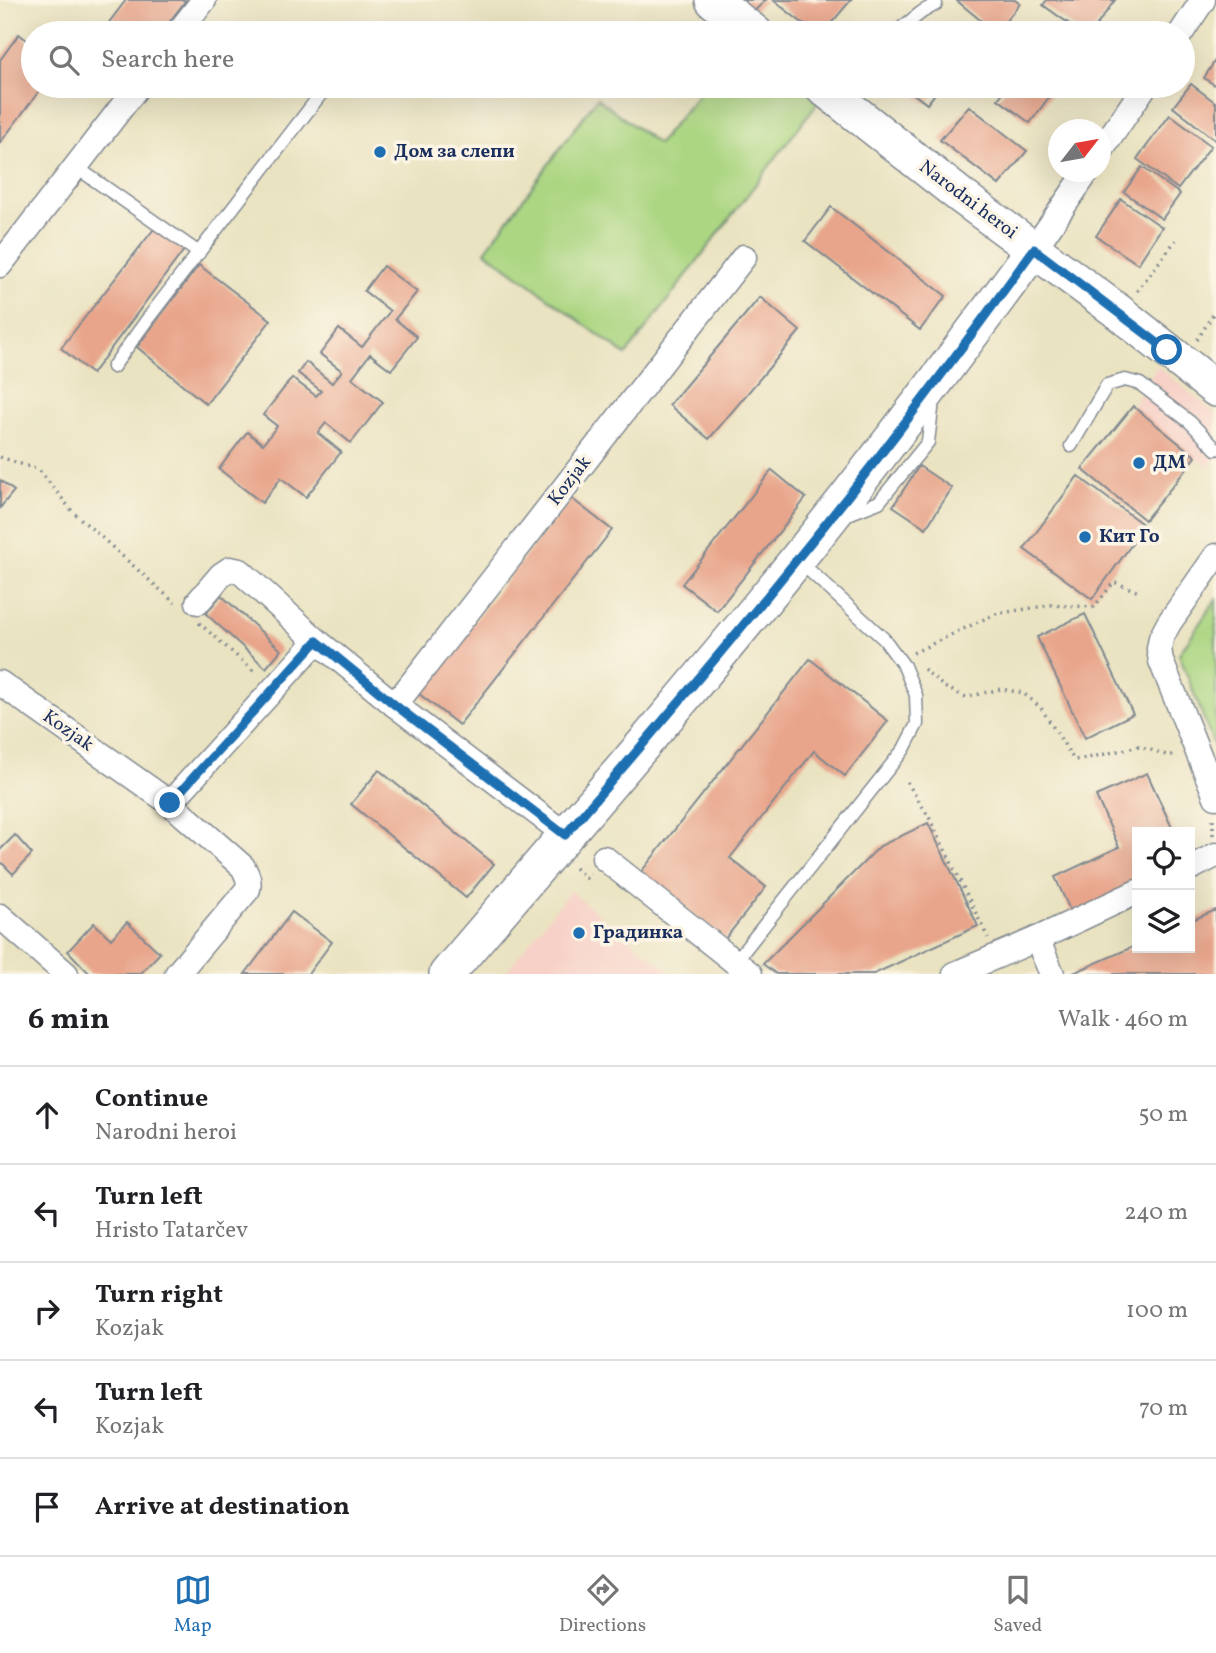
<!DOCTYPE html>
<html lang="en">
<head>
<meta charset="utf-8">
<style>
	:root { --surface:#fff; --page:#f2f2f2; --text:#202124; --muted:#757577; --line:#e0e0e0; --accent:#1f6fb2 }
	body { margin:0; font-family:Vollkorn,serif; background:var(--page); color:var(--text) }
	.controls { position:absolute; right:21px; bottom:21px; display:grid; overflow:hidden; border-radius:0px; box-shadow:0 7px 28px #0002 }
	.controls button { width:63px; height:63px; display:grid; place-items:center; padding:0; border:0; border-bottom:2px solid var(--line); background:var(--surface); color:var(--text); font:35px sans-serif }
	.compass { position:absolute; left:1048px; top:119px; width:63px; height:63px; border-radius:50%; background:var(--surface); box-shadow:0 7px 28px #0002; rotate:59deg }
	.stop { position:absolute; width:21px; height:21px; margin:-16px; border:5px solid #1f6fb2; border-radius:50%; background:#fff }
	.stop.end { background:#1f6fb2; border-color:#fff; box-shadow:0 2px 7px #0008 }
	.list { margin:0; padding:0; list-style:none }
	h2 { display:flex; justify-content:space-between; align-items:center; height:91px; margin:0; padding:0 28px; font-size:30px }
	h2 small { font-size:23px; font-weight:400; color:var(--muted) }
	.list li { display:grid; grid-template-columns:46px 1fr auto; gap:21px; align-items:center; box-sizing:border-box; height:98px; padding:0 28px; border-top:2px solid var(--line) }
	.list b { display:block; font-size:26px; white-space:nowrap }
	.list p { margin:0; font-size:23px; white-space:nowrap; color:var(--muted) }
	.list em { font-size:23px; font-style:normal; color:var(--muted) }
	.icon { flex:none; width:38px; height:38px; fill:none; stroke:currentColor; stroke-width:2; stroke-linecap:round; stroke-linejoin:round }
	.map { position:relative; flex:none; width:1216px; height:974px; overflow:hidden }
	.search { position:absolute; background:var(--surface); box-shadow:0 7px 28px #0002; left:21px; right:21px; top:21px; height:77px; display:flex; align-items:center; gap:18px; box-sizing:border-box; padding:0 24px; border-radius:38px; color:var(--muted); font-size:26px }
	.sheet { height:581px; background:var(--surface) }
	nav { display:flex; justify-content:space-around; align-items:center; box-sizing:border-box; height:98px; border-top:2px solid var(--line); background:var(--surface); font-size:19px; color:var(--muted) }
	nav a { display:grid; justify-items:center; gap:4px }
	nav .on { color:var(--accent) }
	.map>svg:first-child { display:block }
	.built { fill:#f7d1c8 }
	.green { fill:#acd682; stroke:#648270; stroke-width:2 }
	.building { fill:#e8a58b }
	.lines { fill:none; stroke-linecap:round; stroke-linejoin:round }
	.lane-casing { stroke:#828990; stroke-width:15 }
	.street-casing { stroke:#828990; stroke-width:27 }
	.secondary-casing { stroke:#828990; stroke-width:38 }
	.path { stroke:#828990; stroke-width:3.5; stroke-dasharray:2 5; stroke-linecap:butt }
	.lane { stroke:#fff; stroke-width:12 }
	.street { stroke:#fff; stroke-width:24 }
	.secondary { stroke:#fff; stroke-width:35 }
	.route { stroke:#1f6fb2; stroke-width:9 }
	.poi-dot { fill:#1f6fb2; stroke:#fcf5e5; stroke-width:2.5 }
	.labels { text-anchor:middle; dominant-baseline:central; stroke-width:7; stroke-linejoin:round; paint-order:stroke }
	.poi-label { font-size:19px; font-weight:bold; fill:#1b2f5e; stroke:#fcf5e5; text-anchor:start }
	.street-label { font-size:19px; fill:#1b2f5e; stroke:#fcf5e5 }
</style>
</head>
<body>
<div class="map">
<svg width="1216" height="974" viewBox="0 0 1216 974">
	<rect width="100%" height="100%" fill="#fcf5e5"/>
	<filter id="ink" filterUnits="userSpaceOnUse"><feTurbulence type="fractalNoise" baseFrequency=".0143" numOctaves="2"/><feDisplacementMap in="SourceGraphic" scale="14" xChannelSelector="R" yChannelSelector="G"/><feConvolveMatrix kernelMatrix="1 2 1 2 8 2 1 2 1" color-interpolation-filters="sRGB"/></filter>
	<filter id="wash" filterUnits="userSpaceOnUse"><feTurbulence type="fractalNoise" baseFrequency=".00686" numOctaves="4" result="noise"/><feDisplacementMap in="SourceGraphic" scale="28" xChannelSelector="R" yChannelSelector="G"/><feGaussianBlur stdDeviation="1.57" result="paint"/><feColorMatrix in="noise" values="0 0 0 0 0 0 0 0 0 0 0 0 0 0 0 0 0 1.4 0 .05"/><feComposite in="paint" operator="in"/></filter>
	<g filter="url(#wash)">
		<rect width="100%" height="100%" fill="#eae3c1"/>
		<g class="built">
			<path d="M1157 366 1216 414V456L1208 467 1133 406Z"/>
			<path d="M570 891 673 974H504Z"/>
		</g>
		<g class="green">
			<path d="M705 86H805L821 98 626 355 485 251 597 98 658 144Z"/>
			<path d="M1216 599V751L1179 654Z"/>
		</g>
		<g id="blocks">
			<g class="building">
				<path d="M126 0H186L161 33H101Z"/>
				<path d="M735 0H766L751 14Z"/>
				<path d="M773 0H851L823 33H815Z"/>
				<path d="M956 0H1015L1020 4 996 33Z"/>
				<path d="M1047 0H1115L1091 33H1082L1043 5Z"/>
				<path d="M19 34 33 45V86H43L0 143V60Z"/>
				<path d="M1216 59V86L1204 78Z"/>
				<path d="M1191 84 1216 103V141L1173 107Z"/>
				<path d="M903 86H941L927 104Z"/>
				<path d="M1008 86H1057L1030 123 998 99Z"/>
				<path d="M969 106 1027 151 999 185 940 140Z"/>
				<path d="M1170 115 1211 146 1178 189 1137 159Z"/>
				<path d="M1142 167 1180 194 1162 219 1124 192Z"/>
				<path d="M1121 199 1162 227 1138 264 1096 236Z"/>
				<path d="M831 207 946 296 920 330 805 241Z"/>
				<path d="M157 225 187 246 92 374 61 348Z"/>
				<path d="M199 265 271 320 206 404 137 347Z"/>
				<path d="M383 266 417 292 395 319 417 337 391 370 370 354 352 378 383 402 351 443 326 423 318 433 341 452 306 497 281 478 262 503 219 469 247 432 263 444 277 426 263 415 292 378 316 396 321 391 298 373 306 362 332 383 342 371 320 354 339 329 362 347 390 311 364 291Z"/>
				<path d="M760 297 800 331 709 439 669 405Z"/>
				<path d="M1133 406 1196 457 1145 520 1082 469Z"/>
				<path d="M919 466 952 488 926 528 893 506Z"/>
				<path d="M772 470 806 498 717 611 682 584Z"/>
				<path d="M1078 476 1145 526 1092 599 1024 549Z"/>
				<path d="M0 480 14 491 0 508Z"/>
				<path d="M571 498 612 530 459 725 418 693Z"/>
				<path d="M221 595 281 650 266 668 206 614Z"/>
				<path d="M1085 614 1133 714 1085 738 1037 637Z"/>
				<path d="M810 659 888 721 845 776 814 751 730 858 766 887 725 939 641 872Z"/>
				<path d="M379 770 494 864 466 898 351 804Z"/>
				<path d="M1147 773 1174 832H1137V888L1073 917 1055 877 1119 847 1096 796Z"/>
				<path d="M928 823 978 926 874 974H776L763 964 880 846Z"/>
				<path d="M15 835 32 854 13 874 0 861V850Z"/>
				<path d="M1216 910V974H1071L1137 945V948H1190V921Z"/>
				<path d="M292 912 332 942 308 974H245Z"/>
				<path d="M127 922 160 953 140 974H90L68 951 94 923 111 939Z"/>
			</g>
		</g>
	</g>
	<g filter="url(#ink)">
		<use href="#blocks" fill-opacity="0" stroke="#828990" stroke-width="2"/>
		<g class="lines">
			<g class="lane-casing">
				<g id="lane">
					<path d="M895 33 922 12 936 4"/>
					<path d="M76 167 199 253"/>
					<path d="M113 367 149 317 327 86"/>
					<path d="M1071 446 1107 385 1125 380 1140 384 1190 422 1216 449"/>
					<path d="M843 516 879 502 928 442 933 401"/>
					<path d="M735 962 904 749 917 724 916 695 904 666 884 639 798 560"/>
				</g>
			</g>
			<g class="street-casing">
				<g id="street">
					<path d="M178 33 204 0"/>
					<path d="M1181 33 1203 0"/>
					<path d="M1100 152 1145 86"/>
					<path d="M1034 249 1087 172"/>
					<path d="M0 265 138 86"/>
					<path d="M1216 556 1169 623 1161 638 1159 649 1161 661 1216 797"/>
					<path d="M198 602 221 575 230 569 240 571 317 641 395 705 566 835"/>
					<path d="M0 683 170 803 243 867C247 875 250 880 248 889L177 974"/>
					<path d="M395 705 744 257"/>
					<path d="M170 803 317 641"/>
					<path d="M604 858 750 974"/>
					<path d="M1190 868 1216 855"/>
					<path d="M0 916 66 974"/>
					<path d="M1037 939 1052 974"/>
					<path d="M955 974 1037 939 1137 892"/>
				</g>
			</g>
			<g class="secondary-casing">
				<g id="secondary">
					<path d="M713 0 755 33"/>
					<path d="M821 86 961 196 1116 310 1216 389"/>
					<path d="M447 974C565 835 685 699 799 557 880 457 958 353 1034 249"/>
				</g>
			</g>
			<g class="path">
				<path d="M1137 291 1176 240"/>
				<path d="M1197 340 1216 310"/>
				<path d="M0 457 39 470 73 512 175 603"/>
				<path d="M199 623 256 673"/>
				<path d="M913 653 995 614 1051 605 1094 607 1114 582 1139 592"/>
				<path d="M924 669 944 687 966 697 1001 689 1023 693 1041 708 1074 760 1088 758 1139 746 1169 756 1173 754"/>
				<path d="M907 782 929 817 988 938"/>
				<path d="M1213 835V818"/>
				<path d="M575 868 586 878 590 873"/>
			</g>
			<use href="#lane" class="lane"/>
			<use href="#street" class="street"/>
			<use href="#secondary" class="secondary"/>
		</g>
	</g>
	<g class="lines" filter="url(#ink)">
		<path class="route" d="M170 803 317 641 395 705 565 835C644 743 723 652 798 558 880 458 958 354 1034 249L1167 350"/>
	</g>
	<g class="poi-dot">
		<circle cx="380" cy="152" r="7"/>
		<circle cx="1139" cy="463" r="7"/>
		<circle cx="1085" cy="537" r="7"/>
		<circle cx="579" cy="933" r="7"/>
	</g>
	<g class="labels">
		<g class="poi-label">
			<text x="394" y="152">Дом за слепи</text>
			<text x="1153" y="463">ДМ</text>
			<text x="1099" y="537">Кит Го</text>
			<text x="593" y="933">Градинка</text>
		</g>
		<g class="street-label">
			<text transform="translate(968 200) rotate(37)">Narodni heroi</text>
			<text transform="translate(570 481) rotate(-52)">Kozjak</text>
			<text transform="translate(68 731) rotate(35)">Kozjak</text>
		</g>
	</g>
</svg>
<div class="controls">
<button><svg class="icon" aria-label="locate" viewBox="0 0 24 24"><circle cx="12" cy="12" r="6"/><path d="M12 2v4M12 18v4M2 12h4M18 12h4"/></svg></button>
<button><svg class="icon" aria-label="layers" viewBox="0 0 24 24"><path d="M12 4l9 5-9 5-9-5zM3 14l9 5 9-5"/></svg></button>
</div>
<svg class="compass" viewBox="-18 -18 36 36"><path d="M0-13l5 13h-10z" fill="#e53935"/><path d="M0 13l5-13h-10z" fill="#757577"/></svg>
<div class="stop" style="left:1167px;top:350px"></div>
<div class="stop end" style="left:170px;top:803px"></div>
<div class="search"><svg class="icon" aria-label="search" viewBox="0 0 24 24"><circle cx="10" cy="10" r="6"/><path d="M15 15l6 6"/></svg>Search here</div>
</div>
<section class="sheet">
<h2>6 min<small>Walk · 460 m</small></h2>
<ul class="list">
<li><svg class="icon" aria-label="ahead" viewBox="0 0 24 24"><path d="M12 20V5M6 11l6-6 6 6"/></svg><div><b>Continue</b><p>Narodni heroi</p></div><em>50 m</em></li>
<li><svg class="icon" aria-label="left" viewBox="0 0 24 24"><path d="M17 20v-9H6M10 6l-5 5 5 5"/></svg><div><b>Turn left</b><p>Hristo Tatarčev</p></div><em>240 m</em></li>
<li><svg class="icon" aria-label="right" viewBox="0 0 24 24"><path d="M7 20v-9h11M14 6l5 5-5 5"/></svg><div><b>Turn right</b><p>Kozjak</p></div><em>100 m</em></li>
<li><svg class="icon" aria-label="left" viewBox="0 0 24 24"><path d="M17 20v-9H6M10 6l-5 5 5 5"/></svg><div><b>Turn left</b><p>Kozjak</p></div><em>70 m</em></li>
<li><svg class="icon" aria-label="arrive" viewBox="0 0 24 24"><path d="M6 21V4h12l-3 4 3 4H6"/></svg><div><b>Arrive at destination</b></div></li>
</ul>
</section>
<nav>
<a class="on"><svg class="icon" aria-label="map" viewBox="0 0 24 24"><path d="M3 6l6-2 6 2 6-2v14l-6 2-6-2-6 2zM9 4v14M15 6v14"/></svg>Map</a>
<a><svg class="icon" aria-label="directions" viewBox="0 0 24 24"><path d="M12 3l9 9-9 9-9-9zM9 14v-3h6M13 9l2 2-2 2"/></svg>Directions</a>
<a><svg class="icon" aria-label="saved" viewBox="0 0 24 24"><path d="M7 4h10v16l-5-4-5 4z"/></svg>Saved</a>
</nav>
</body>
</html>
